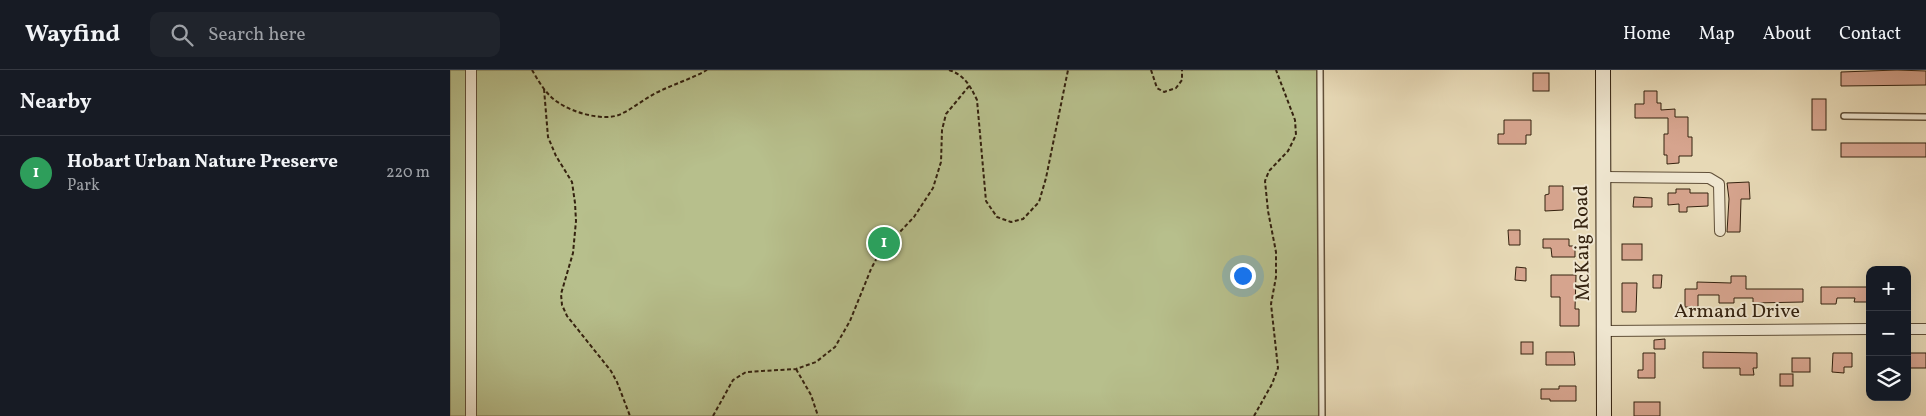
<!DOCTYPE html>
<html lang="en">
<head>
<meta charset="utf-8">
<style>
	:root { --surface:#171b24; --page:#20242c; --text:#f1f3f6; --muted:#9ea1a6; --line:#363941; --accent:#2563eb }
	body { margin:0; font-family:Vollkorn,serif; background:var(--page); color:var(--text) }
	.controls { position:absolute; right:15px; bottom:15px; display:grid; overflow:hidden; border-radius:10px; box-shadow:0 5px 20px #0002 }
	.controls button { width:45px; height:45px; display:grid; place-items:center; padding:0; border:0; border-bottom:1px solid var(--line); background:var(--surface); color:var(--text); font:25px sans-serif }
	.you { position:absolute; left:792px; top:205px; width:18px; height:18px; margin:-12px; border:4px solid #fff; border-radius:50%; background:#1a73e8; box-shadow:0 0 0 8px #1a73e833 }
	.badge { display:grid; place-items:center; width:32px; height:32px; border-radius:50%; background:var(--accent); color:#fff; font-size:16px; font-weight:700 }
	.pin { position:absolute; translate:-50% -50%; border:2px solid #fff; box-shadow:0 1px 5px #0006 }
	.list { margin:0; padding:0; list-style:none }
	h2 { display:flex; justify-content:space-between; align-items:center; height:65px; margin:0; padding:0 20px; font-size:21px }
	h2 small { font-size:16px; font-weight:400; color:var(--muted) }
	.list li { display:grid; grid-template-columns:32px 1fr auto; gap:15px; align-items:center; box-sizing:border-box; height:75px; padding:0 20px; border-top:1px solid var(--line) }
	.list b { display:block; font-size:19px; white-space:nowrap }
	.list p { margin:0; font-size:16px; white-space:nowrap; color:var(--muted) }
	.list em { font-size:16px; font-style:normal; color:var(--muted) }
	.icon { flex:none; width:28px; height:28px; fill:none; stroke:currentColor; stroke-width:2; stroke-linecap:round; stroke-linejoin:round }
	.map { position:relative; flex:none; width:1476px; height:346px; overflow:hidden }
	header { display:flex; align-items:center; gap:30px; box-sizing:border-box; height:70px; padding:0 25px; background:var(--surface); border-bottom:1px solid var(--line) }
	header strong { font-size:24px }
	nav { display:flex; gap:28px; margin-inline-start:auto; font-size:18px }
	.search { width:350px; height:45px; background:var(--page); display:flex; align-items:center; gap:12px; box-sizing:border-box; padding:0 18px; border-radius:10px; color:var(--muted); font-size:19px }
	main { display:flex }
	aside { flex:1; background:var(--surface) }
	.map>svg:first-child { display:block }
	.green { fill:#b7bf8c; stroke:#76704e }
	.building { fill:#d6a48e; stroke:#34220f }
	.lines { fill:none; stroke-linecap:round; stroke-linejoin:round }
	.lane-casing { stroke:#615039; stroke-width:8 }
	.street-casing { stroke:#615039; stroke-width:12 }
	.secondary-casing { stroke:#34220f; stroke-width:16 }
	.path { stroke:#34220f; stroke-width:2; stroke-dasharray:4 2.5; stroke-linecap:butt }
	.lane { stroke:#efe6d0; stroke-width:5 }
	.street { stroke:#efe6d0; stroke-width:10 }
	.secondary { stroke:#efe6d0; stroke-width:14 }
	.labels { text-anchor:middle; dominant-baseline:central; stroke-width:4; stroke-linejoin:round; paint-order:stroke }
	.street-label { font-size:20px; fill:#34220f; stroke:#efe6d0 }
</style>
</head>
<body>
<header>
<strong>Wayfind</strong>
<div class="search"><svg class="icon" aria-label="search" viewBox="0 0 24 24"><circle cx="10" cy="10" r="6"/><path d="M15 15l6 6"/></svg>Search here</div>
<nav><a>Home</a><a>Map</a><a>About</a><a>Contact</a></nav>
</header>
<main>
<aside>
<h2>Nearby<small></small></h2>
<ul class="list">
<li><span class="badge" style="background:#2e9e5b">1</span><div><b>Hobart Urban Nature Preserve</b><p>Park</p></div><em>220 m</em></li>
</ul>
</aside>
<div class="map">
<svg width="1476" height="346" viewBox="0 0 1476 346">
	<rect width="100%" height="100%" fill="#e7d9b6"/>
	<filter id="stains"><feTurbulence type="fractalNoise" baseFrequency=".004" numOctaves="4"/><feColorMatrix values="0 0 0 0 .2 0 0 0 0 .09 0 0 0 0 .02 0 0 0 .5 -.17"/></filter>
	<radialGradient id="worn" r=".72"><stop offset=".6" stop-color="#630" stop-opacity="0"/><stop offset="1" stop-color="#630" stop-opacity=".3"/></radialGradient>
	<path class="green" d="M0 0H867L871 346H0Z"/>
	<g class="building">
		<path d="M1447 0 1476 1V15L1391 16V2Z"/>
		<rect x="1083" y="3" width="16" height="18"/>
		<path d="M1194 21H1207V33H1211V40L1225 39V47H1238V67H1242V86H1229V93L1217 94V85H1214V64H1218V48H1185V34H1194Z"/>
		<rect x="1362" y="29" width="14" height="31"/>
		<path d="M1054 50H1081V65H1076V74H1048V64H1054Z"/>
		<rect x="1391" y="73" width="85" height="14"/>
		<path d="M1299 112 1300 129H1291L1290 162H1277L1279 129 1277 113Z"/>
		<path d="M1099 116H1113V140L1095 141V125L1099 124Z"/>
		<path d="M1226 119H1240V123H1258V136L1237 137V142H1229V134L1218 135V123H1226Z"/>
		<path d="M1184 127 1202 128V137H1183Z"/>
		<path d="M1058 160H1070V175H1059Z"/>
		<path d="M1093 169H1119V176H1125V187H1102L1101 178H1093Z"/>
		<rect x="1172" y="174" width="20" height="16"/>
		<path d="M1066 197 1076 198V211L1065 210Z"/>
		<path d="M1101 205H1126L1125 239H1129V256H1110V227H1101Z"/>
		<path d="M1203 205H1212L1211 218H1203Z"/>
		<path d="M1281 206H1296V219H1353V232L1303 233V228H1284V233H1269V225H1248V237H1235V219H1247V212L1281 213Z"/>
		<path d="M1172 213H1187L1186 242H1172Z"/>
		<path d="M1371 217H1420V232H1404L1405 228H1387L1386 234H1371Z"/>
		<path d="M1215 269V279H1204V270Z"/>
		<rect x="1071" y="272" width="12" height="12"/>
		<path d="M1096 282H1124L1125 295H1096Z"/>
		<path d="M1253 282 1307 283V298H1303L1304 305H1290V298H1253Z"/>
		<path d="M1193 283H1205V308H1188V300H1193Z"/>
		<path d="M1383 283H1402V297H1394V303L1382 302Z"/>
		<rect x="1460" y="283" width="16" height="15"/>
		<rect x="1342" y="288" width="18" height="14"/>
		<rect x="1330" y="304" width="13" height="12"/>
		<path d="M1109 316H1126V331H1100V329H1091V319H1109Z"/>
		<rect x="1184" y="332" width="26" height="14"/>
	</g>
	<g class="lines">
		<g class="lane-casing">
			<g id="lane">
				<path d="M870 0 872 346"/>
				<path d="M1394 46 1476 47"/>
			</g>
		</g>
		<g class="street-casing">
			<g id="street">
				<path d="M1153 107 1259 108 1269 114 1270 161"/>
				<path d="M1457 259H1476"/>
				<path d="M1155 261 1420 259"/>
				<path d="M21 346V0"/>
			</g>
		</g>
		<g class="secondary-casing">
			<path id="secondary" d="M1153 0 1154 346"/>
		</g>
		<g class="path">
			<path d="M82 0C89 12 97 26 109 33 124 43 155 52 171 44 184 38 195 28 208 22 224 14 241 9 257 0"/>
			<path d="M499 0C514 5 520 15 527 30L536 131 547 147 561 152 573 149 589 132 596 108 618 0"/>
			<path d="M701 0 707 18 714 22 726 18 732 10V0"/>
			<path d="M94 19 98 67 106 86 122 112 125 133 126 151 123 183 111 224 112 235 117 246 161 301 167 312 180 346"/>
			<path d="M346 299 361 325 368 346"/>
			<path d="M263 346 283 310 296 302 346 299 366 292 385 277 400 251 421 199 429 184 464 147 483 118 491 92 492 60 496 44 520 15"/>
			<path d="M804 346 822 314 828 298 821 234 826 207V182L818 141 815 111 819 101 838 81 846 65 845 50 826 0"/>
		</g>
		<use href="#lane" class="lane"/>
		<use href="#street" class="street"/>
		<use href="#secondary" class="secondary"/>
	</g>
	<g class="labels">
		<g class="street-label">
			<text transform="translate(1133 173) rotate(-91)">McKaig Road</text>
			<text x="1287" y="242">Armand Drive</text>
		</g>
	</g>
	<rect width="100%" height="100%" filter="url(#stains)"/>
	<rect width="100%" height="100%" fill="url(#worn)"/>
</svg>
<div class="controls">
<button>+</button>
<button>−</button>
<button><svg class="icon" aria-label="layers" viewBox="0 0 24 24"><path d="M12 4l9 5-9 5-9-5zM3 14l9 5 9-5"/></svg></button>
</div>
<div class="you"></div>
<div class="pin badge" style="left:434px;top:173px;background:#2e9e5b">1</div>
</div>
</main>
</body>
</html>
